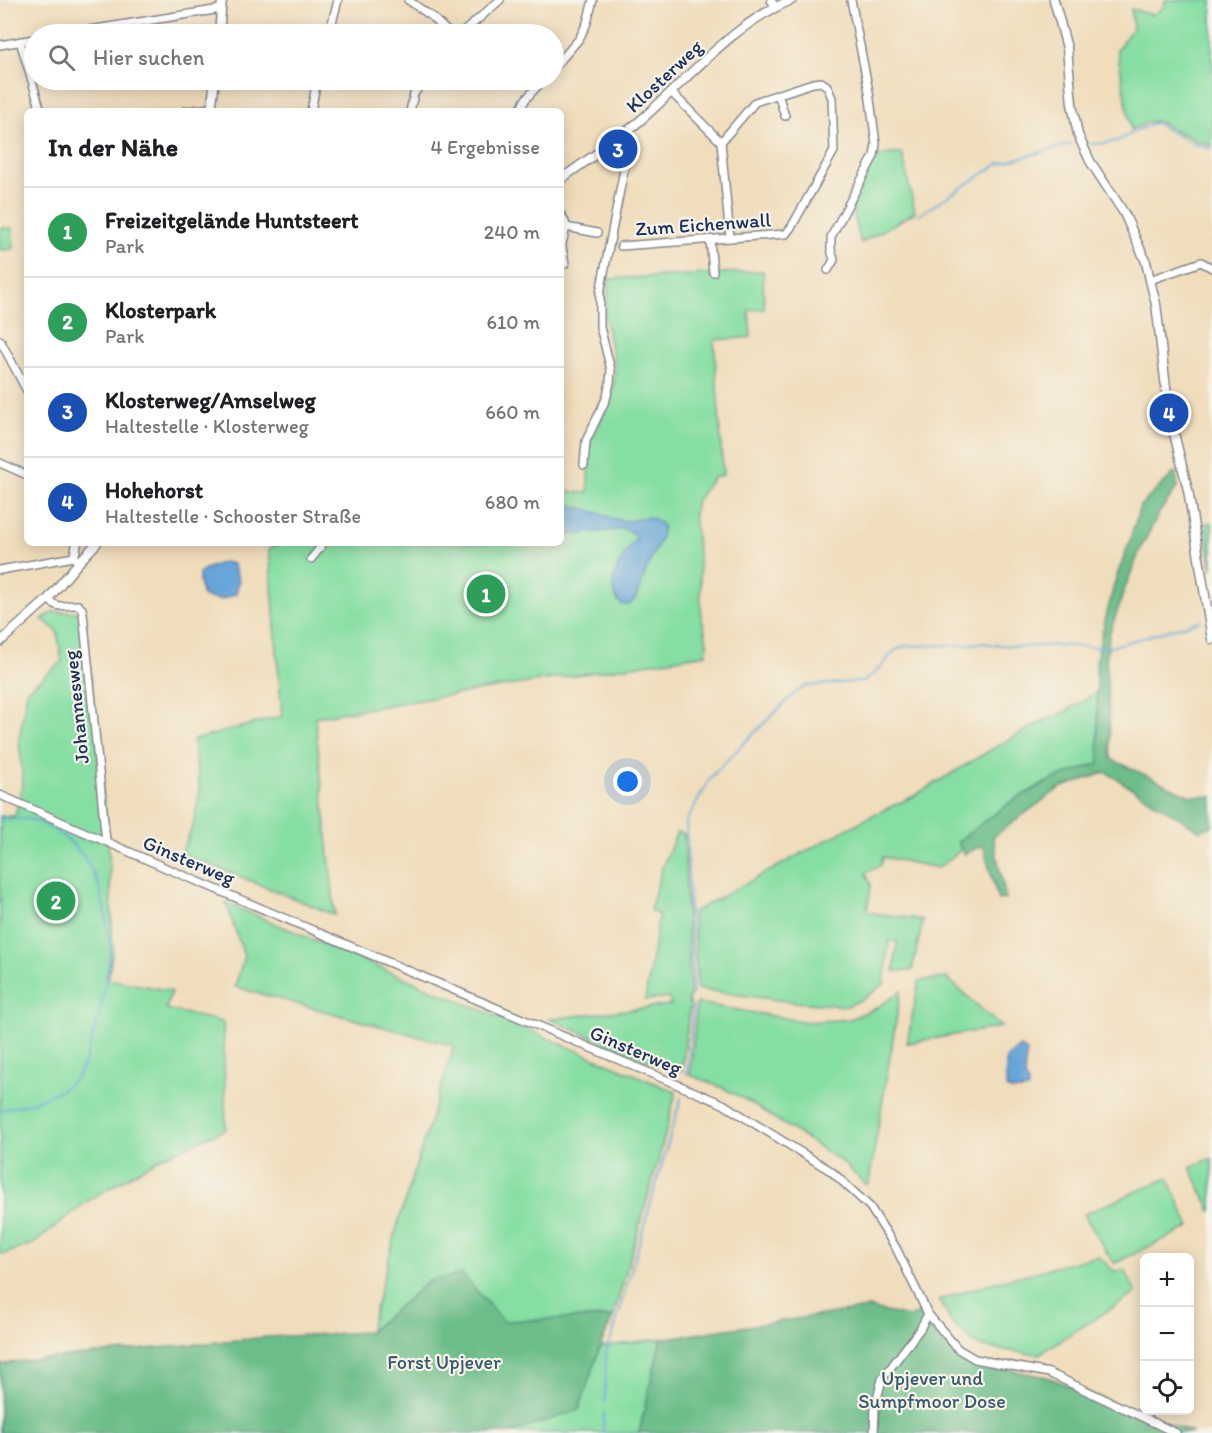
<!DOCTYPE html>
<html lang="de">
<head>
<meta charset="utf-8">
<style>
	:root { --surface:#fff; --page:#f6f6f6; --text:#202124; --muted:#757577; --line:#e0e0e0; --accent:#111827 }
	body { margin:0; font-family:Itim,sans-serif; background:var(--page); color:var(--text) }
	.controls { position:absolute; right:18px; bottom:18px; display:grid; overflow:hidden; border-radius:9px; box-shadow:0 3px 15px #0003 }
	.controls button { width:54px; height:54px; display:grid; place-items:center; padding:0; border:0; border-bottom:2px solid var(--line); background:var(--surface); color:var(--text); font:30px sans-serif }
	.you { position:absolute; left:628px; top:782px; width:21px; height:21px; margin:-15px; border:4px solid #fff; border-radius:50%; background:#1a73e8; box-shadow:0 0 0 9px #1a73e833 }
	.badge { display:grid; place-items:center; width:39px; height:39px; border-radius:50%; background:var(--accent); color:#fff; font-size:20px; font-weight:700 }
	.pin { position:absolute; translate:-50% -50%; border:3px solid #fff; box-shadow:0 2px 6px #0006 }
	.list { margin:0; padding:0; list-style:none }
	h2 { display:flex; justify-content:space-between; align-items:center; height:78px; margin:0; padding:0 24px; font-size:26px }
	h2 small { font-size:20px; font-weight:400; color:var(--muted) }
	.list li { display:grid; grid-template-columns:39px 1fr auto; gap:18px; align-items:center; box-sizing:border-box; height:90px; padding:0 24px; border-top:2px solid var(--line) }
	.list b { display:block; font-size:22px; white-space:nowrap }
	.list p { margin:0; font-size:20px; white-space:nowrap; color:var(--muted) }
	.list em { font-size:20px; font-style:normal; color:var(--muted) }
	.icon { flex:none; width:33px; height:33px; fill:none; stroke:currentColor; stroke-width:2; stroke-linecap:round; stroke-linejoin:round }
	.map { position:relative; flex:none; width:1212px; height:1433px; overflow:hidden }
	.search { position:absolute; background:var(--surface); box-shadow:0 3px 15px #0003; left:24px; top:24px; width:540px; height:66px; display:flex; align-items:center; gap:15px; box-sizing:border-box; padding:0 21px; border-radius:33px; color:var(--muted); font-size:22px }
	.panel { position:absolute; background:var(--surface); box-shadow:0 3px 15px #0003; left:24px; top:108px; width:540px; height:438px; border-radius:9px }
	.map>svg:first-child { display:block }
	.green { fill:#85dea3; stroke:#508680; stroke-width:1.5 }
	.forest { fill:#6cbd89; stroke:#447674; stroke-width:1.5 }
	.water { fill:#67a5d8; stroke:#416a9b; stroke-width:1.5 }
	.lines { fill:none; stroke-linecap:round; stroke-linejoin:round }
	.stream { stroke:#67a5d8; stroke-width:2 }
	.minor-casing { stroke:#86868d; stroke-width:10 }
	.tertiary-casing { stroke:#86868d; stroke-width:11 }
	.minor { stroke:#fff; stroke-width:7 }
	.tertiary { stroke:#fff; stroke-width:8 }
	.labels { text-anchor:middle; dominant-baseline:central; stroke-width:4.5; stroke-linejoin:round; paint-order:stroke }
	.street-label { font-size:20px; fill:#1b2f5e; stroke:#f7f3e8 }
	.park-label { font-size:20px; fill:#365b6f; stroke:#f7f3e8 }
</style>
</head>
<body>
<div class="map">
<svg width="1212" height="1433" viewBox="0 0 1212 1433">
	<rect width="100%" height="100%" fill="#f7f3e8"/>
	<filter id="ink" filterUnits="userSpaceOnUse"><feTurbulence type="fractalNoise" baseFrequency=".0167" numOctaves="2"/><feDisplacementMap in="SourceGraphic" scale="12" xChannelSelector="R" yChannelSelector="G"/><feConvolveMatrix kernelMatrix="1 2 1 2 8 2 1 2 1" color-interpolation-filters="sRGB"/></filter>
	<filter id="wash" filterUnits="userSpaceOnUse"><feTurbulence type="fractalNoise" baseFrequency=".008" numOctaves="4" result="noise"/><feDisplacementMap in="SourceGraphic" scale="24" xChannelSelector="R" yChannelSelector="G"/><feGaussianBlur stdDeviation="1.35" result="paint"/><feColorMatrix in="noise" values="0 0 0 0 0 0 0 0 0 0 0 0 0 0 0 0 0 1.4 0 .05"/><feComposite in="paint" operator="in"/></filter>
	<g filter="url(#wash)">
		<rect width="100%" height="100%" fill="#f0ddbc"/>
		<g class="green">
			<path d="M1165 0H1212V146L1192 139 1157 121 1147 122 1131 130 1117 49 1133 28 1131 9 1153 15 1164 6Z"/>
			<path d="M902 153 915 212 861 243 850 201 874 156Z"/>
			<path d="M0 228H12L13 249 0 250Z"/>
			<path d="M763 271 764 309 749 310 751 337 714 340 723 475 713 478 695 503 694 516 700 573 701 614 707 642 706 654 315 717 335 915 181 853 193 826 200 791 193 740 282 716 269 548 283 543H561V491L588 493 589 445 610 401 614 385 615 366 605 319 609 279Z"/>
			<path d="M1212 522V569L1205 524Z"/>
			<path d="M53 612H84L109 852 113 950 108 979 171 991 166 1009 223 1022 226 1129 164 1156 89 1200 33 1244 4 1254H0V816H15L23 783 19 739 27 690 62 662 57 631 42 619Z"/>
			<path d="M1097 692 1099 763 1051 780 1014 800 959 841 961 850 938 868 883 857 881 865 866 873 871 885 867 912 923 920 912 971H894L897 942 889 941 884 984 863 999 848 1006 792 1002 697 989 693 912 873 815 914 796 994 748 1041 722 1065 712Z"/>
			<path d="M677 832 684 834 690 995 688 1003H690L682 1070H669L549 1019 671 1005 669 998 645 1000 659 915 650 910 662 868Z"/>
			<path d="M226 903 676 1092 659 1158 613 1317 503 1321 429 1281 369 1332 399 1220 454 1046 235 987 244 956Z"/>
			<path d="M947 978 1001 1027 907 1043 919 981Z"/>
			<path d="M901 991 869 1182 866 1185 841 1161 746 1100 723 1088 690 1075 697 1003 807 1022 850 1019 878 1007Z"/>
			<path d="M1212 1158V1210L1211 1211 1190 1167Z"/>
			<path d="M1168 1178 1190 1227 1115 1263 1110 1258 1084 1214Z"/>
			<path d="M1098 1256 1114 1271 1125 1270 1136 1293 1039 1354 1026 1353 982 1347 974 1342 953 1325 939 1300 992 1283Z"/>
			<path d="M661 1339 639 1433H510L578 1410 600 1347Z"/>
		</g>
		<g class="forest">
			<path d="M1175 472 1178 486 1159 513 1140 550 1125 588 1109 635 1106 663 1111 759 1188 795 1212 797V826L1200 831 1106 772 1060 788 993 837 1006 899 998 900 983 845 965 854 961 850 958 841 1014 800 1051 780 1099 763 1096 663 1102 633 1115 581 1130 540 1140 506Z"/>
			<path d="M462 1274 503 1321 613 1317 600 1347 579 1410 510 1433H0V1365L15 1362 268 1337 369 1332 429 1281Z"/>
			<path d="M869 1308 908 1317 921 1313 923 1317 941 1342 973 1363 1047 1377 1193 1433H639L661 1339Z"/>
		</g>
		<g class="water">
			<path d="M561 504C573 506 586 509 598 513 606 516 615 520 625 521 641 521 648 510 663 526L661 538 651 559 635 599 629 605 621 604C601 584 624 554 637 537L630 531 621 529 585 534 561 535Z"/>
			<path d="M223 562 233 564 239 580 236 594 220 600 203 597 199 583V574L205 569Z"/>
			<path d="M1020 1047 1027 1051C1026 1059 1024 1066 1025 1073 1025 1080 1029 1082 1028 1089L1012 1091 1006 1088V1058Z"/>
		</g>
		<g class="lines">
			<g class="stream">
				<path d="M1089 144C1099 144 1109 144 1119 140 1131 135 1142 126 1155 123L1191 143 1212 149"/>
				<path d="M919 215 998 164 1071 144"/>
				<path d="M0 818C12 819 25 818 36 821 48 825 58 832 68 840 95 863 102 890 107 924 108 933 111 943 110 952 108 978 102 1003 95 1028 91 1042 83 1074 72 1082 54 1097 23 1106 0 1110"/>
				<path d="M693 994 686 822 711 777 744 743 794 694 806 686 865 681 881 667 894 651 905 646 965 645 980 643 1022 647 1058 645 1107 648 1200 621"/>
				<path d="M687 1074 693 1006"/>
				<path d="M605 1403 606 1352 613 1333 681 1098"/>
				<path d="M603 1433 604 1412"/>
			</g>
		</g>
	</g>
	<g filter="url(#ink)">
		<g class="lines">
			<g class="minor-casing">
				<g id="minor">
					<path d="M408 0 431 16 450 34"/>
					<path d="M771 0 775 7"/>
					<path d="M64 34 221 9"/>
					<path d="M329 34 338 0"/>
					<path d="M461 34 500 0"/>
					<path d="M20 41 41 111"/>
					<path d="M0 45 34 39"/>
					<path d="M554 68 579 39 587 23 593 0"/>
					<path d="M778 94 785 116"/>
					<path d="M185 111 212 108"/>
					<path d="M311 111 317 80"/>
					<path d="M410 111 414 94 423 80"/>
					<path d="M520 111 525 100 543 80"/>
					<path d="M721 142 730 238"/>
					<path d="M561 215C570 227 564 231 562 244 562 250 564 257 565 264L561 265"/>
					<path d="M566 227 597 233"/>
					<path d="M710 240 713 272"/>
					<path d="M621 246 786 234 792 226 834 151 832 98 827 86 821 82 813 83 755 102 721 142 671 92"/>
					<path d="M828 270 834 260 831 249V237L874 156 876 144 869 92 851 0"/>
					<path d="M1150 280 1201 262 1212 268"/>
					<path d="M0 340 27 391"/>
					<path d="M0 463 27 475"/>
					<path d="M584 465 586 441 606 399 610 383 611 370 600 327V293L628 149V136L626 133"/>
					<path d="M311 559 320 548 321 543"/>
					<path d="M0 570 74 557"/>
					<path d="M48 599C60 611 63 604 78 605L82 609 83 613 106 841"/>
					<path d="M0 795 166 868 723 1104 831 1171 870 1207 896 1248 928 1314 958 1349 975 1359 1049 1373 1176 1433"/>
					<path d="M874 1433 875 1407 882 1379 920 1329 928 1314"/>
				</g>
			</g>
			<g class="tertiary-casing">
				<g id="tertiary">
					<path d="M1054 0 1067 48 1072 104 1078 135 1090 161 1124 213 1146 262 1150 280 1156 304 1169 413 1188 490 1212 639"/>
					<path d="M219 34 222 0"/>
					<path d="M211 111 215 80"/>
					<path d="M561 179C588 159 617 141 642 119 689 78 733 23 792 0"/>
					<path d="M77 543 74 557 79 562"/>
					<path d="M0 642 48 599 79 562 97 543"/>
				</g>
			</g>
			<use href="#minor" class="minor"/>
			<use href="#tertiary" class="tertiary"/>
		</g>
	</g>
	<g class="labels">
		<g class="street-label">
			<text transform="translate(664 76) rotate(-43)">Klosterweg</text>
			<text transform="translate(703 224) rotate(-4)">Zum Eichenwall</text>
			<text transform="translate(76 707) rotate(-96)">Johannesweg</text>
			<text transform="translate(189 860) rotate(23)">Ginsterweg</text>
			<text transform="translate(636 1050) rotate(23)">Ginsterweg</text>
		</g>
		<g class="park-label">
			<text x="444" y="1362">Forst Upjever</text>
			<text x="932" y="1378">Upjever und<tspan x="932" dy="23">Sumpfmoor Dose</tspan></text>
		</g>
	</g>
</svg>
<div class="controls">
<button>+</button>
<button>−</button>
<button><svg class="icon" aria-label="locate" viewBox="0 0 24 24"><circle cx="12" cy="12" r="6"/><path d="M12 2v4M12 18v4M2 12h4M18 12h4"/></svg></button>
</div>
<div class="you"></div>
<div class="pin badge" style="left:486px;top:594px;background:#2e9e5b">1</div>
<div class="pin badge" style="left:56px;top:901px;background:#2e9e5b">2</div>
<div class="pin badge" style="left:618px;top:149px;background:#1a4fb4">3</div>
<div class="pin badge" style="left:1169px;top:413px;background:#1a4fb4">4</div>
<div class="search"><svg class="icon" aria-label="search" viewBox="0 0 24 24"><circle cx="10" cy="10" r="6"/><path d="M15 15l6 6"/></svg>Hier suchen</div>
<section class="panel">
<h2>In der Nähe<small>4 Ergebnisse</small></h2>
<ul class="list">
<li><span class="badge" style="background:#2e9e5b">1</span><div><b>Freizeitgelände Huntsteert</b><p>Park</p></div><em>240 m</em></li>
<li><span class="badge" style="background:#2e9e5b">2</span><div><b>Klosterpark</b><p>Park</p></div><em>610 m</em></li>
<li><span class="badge" style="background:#1a4fb4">3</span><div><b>Klosterweg/Amselweg</b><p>Haltestelle · Klosterweg</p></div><em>660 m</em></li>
<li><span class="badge" style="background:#1a4fb4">4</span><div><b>Hohehorst</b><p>Haltestelle · Schooster Straße</p></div><em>680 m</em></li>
</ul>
</section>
</div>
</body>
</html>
